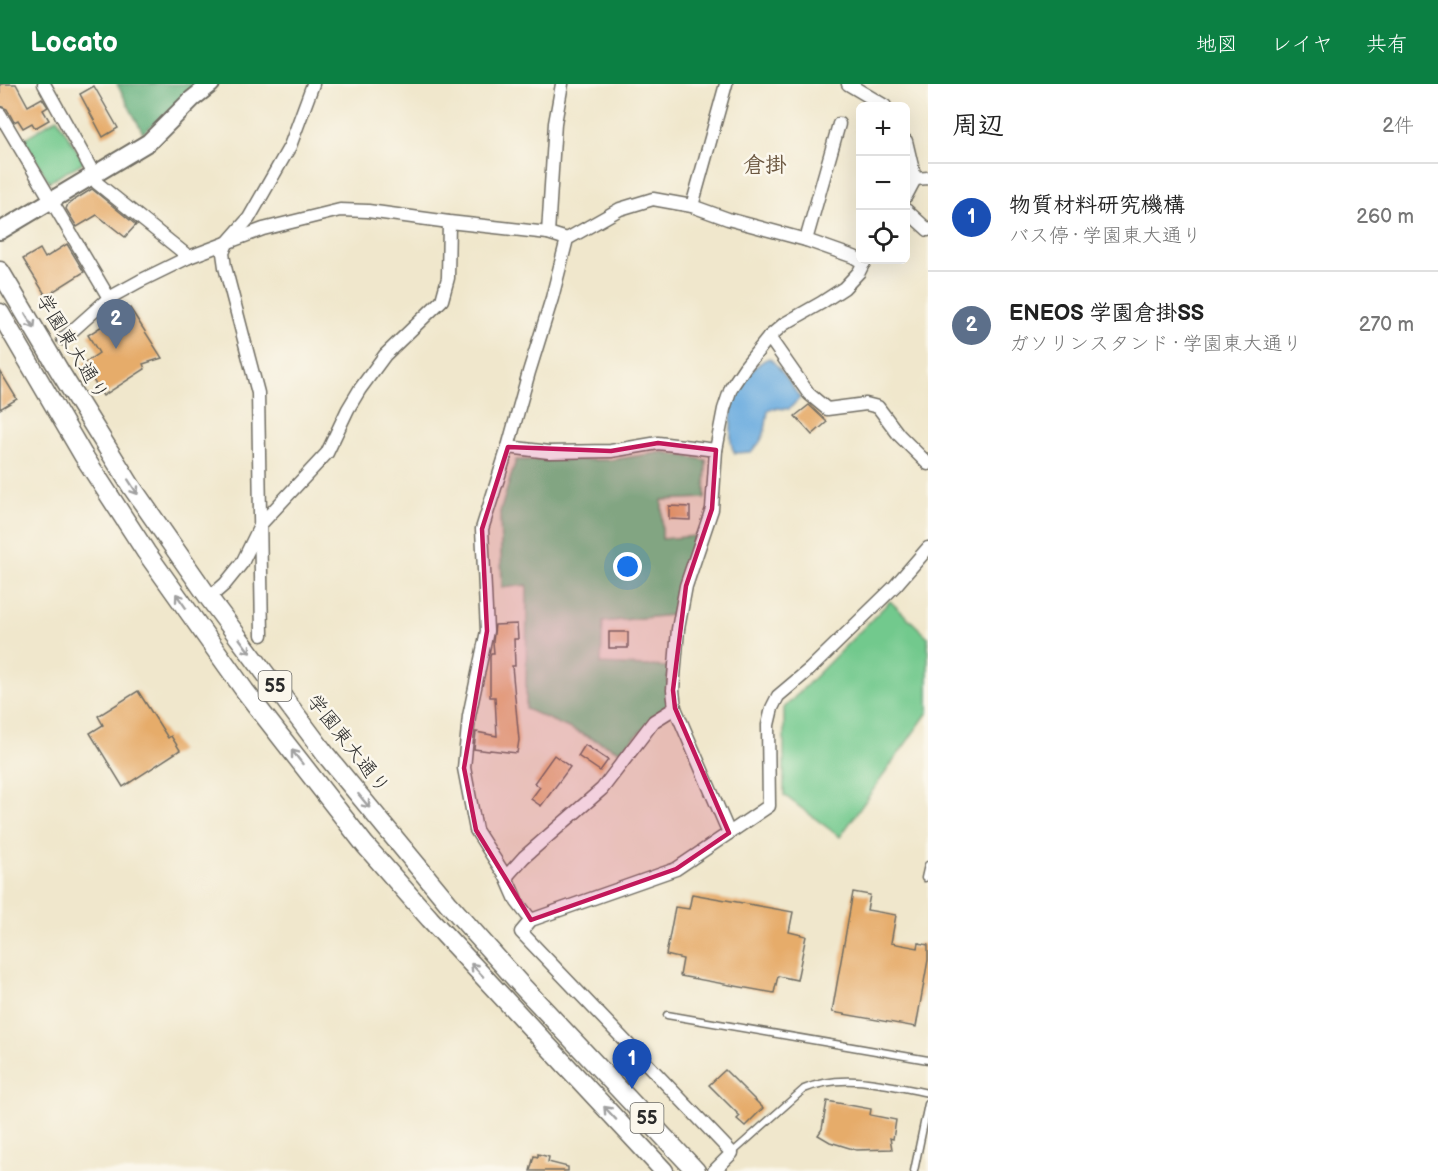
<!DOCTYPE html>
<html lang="ja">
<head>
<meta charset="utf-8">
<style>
	:root { --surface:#fff; --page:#f2f2f2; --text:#222; --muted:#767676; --line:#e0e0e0; --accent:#0b8043 }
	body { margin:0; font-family:"Balsamiq Sans","Klee One",sans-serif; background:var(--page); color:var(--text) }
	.controls { position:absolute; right:18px; top:18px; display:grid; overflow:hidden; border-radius:9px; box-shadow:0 6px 24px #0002 }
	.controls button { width:54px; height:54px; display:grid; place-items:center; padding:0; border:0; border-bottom:2px solid var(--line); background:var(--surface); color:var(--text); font:30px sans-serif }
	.you { position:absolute; left:628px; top:483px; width:21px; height:21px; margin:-15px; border:4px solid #fff; border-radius:50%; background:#1a73e8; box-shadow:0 0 0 9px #1a73e833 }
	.badge { display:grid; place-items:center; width:39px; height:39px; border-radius:50%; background:var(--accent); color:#fff; font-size:20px; font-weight:700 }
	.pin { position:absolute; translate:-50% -50px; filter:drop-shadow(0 2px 3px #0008) }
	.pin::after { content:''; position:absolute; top:32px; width:21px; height:18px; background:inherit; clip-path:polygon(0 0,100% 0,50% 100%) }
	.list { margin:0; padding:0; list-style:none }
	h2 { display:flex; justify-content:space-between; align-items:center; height:78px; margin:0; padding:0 24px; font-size:26px }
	h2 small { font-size:20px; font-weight:400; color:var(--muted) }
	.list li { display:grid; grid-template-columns:39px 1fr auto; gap:18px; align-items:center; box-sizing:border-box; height:108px; padding:0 24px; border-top:2px solid var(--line) }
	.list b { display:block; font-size:22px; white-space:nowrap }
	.list p { margin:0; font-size:20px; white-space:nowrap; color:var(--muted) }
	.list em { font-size:20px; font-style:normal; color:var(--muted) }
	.icon { flex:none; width:33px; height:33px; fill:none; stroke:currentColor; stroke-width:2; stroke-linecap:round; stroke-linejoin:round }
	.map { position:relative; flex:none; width:928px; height:1087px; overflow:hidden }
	header { display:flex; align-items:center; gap:36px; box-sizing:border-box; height:84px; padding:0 30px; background:var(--accent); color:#fff }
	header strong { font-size:28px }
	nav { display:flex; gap:33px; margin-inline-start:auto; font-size:21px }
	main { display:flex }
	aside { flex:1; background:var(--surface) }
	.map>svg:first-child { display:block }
	.green { fill:#72c98d; stroke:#4e7a5c; stroke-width:1.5 }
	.forest { fill:#5dad78; stroke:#446c52; stroke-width:1.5 }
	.water { fill:#6bacdf; stroke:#4b6c85; stroke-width:1.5 }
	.building { fill:#e6ac6a }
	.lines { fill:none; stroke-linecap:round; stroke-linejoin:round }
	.lane-casing { stroke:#706d63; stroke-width:9 }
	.street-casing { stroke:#706d63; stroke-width:15 }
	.secondary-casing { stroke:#706d63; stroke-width:20 }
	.primary-casing { stroke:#706d63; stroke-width:21 }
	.lane { stroke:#fff; stroke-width:6 }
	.street { stroke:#fff; stroke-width:12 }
	.secondary { stroke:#fff; stroke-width:16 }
	.primary { stroke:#fff; stroke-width:18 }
	.oneway { stroke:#a0a0a0 }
	.marked { fill:#c2185b; fill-opacity:0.2; stroke:#c2185b; stroke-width:4.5; stroke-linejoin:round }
	.labels { text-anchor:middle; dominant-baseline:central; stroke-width:5; stroke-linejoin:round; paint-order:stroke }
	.shield { fill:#fbf7ec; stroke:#696865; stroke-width:1.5 }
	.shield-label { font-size:18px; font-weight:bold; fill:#2b2b2b }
	.street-label { font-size:20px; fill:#2b2b2b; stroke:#fbf7ec }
	.quarter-label { font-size:22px; font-weight:bold; fill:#6c5841; stroke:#fbf7ec }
</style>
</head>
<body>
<header>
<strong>Locato</strong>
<nav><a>地図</a><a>レイヤ</a><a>共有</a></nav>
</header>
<main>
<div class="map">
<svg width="928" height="1087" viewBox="0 0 928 1087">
	<rect width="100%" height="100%" fill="#fbf7ec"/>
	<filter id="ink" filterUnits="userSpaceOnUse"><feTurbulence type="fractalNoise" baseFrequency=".0167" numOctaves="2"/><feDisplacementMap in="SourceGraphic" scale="12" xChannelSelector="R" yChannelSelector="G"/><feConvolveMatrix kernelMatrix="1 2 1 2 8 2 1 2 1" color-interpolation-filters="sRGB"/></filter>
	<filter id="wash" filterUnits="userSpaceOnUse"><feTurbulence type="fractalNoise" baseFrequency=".008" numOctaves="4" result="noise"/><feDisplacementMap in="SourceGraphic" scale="24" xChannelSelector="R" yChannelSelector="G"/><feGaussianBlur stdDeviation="1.35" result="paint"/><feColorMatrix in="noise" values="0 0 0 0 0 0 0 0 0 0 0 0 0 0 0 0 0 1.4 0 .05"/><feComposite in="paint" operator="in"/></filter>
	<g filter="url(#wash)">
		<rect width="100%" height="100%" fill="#f0e7cc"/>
		<g class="green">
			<path d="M57 34 84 78 49 98 24 55Z"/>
			<path d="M663 368 706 376 705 414 662 416V455L696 452 672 531 603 538 601 580 668 583V621L620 667 526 625 527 501 502 504 500 428 516 376H611Z"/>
			<path d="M890 517 928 553V628L840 753 784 711V624Z"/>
		</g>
		<path class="forest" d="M117 0H202L143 49Z"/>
		<path class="water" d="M769 274C780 282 792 302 800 314L789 325 773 324 768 327C765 347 766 354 751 368L735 369C730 362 731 354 731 346 731 336 731 327 733 317 737 303 755 279 769 274Z"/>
		<g id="blocks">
			<g class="building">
				<path d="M0 0H16L28 22 42 14 48 23 43 26 49 36 35 44 32 39 23 44 18 36 14 38 7 25 0 22Z"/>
				<path d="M94 2 118 44 103 53 80 10Z"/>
				<path d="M92 105 136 141 125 153 97 131 77 143 66 125 68 120Z"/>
				<path d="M67 160 84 188 46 212 23 175 40 165 45 174Z"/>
				<path d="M130 224 162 274 143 280 145 285 103 312 83 280 99 269 88 251Z"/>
				<path d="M0 287 17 315 0 325Z"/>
				<path d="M809 321 827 338 812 351 795 332Z"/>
				<path d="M669 422 690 423V436L669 435Z"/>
				<path d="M517 540 518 555H514L515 582H512L519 656 517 669 490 666 489 667 474 665 476 648 497 652 495 613H490V573L491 569H494L493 558 495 541Z"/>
				<rect x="609" y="548" width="19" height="16"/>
				<path d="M138 607 168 654 171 652 180 666 123 703 90 649 103 641 98 632Z"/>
				<path d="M585 661 608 676 600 687 578 672Z"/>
				<path d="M554 671 570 683 541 722 531 715 540 703 534 699Z"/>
				<path d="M853 808 870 811 867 826 896 831 891 859 918 864 919 859 928 861V876L916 943 832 928Z"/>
				<path d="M692 810 793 828 789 848 806 852 797 896 778 892 774 909 680 892 683 875 666 871 675 823 689 825Z"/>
				<path d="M725 986 763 1024 745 1042 737 1035 740 1032 709 1001Z"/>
				<path d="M827 1017 871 1025 870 1031 896 1036 893 1055 890 1054 892 1065 856 1066 830 1058 818 1051 822 1045Z"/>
				<path d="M538 1070 549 1073 548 1078 568 1083V1087H530L534 1072 538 1073Z"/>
			</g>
		</g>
	</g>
	<g filter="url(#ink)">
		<use href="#blocks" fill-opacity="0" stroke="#706d63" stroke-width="1.5"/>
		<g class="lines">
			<g class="lane-casing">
				<g id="lane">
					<path d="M925 794 928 781"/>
					<path d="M667 931 928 976"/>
					<path d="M732 1069 804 1005C843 988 887 1001 928 1009"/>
					<path d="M914 1087 928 1020"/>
				</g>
			</g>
			<g class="street-casing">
				<g id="street">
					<path d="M44 0 90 83 97 99 189 173"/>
					<path d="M848 0 885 22"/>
					<path d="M0 30 109 214"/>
					<path d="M906 57 915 95 906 112"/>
					<path d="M915 95 928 94"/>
					<path d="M692 122 726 0"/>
					<path d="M906 126 928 146"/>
					<path d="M548 149 555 39 562 0"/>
					<path d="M806 156 839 40"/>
					<path d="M769 253 809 310 827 325 866 320 878 323 899 351 928 380"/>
					<path d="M63 255 109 214 140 197 189 173 263 145 340 126 368 127 449 138 548 149 567 155"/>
					<path d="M508 363 549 368 611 367 658 359 716 366"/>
					<path d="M209 514 225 500 242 479 261 440 327 369 348 325 360 305 385 271 442 216 448 194 449 138"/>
					<path d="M262 551 258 309 225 183 223 169 227 159 249 134 290 62 313 0"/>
					<path d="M729 749 675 624 673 606 678 545 686 502 712 425 716 366 724 325 731 304 745 283 769 253 784 240 821 219 844 204 859 188 865 176"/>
					<path d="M506 793 524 773 602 705 654 637 675 624"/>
					<path d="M531 836 517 818 506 793 476 746 464 684 469 632 487 547 482 445 508 363 529 288 552 214 567 155 620 125 653 115 692 122 728 135 806 156 854 173 864 179"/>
					<path d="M714 1087 732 1069 521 848 531 836 676 785 769 722 768 641 772 624 778 612 810 585 895 502 928 464"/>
				</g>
			</g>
			<g class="secondary-casing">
				<path id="secondary" d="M0 147 149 58 192 15 211 0"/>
			</g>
			<g class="primary-casing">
				<g id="primary">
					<path d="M0 187 62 291 131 402 209 514 326 671 448 819 521 901 696 1087"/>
					<path d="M0 229 83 371 146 468 245 607 365 761 430 835 664 1087"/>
				</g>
			</g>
			<use href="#lane" class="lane"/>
			<use href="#street" class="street"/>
			<use href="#secondary" class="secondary"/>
			<use href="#primary" class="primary"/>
		</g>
		<defs><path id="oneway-shaft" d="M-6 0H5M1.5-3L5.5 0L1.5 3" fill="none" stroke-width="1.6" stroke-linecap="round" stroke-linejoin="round" transform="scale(1.5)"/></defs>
		<g class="oneway">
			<use href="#oneway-shaft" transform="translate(30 237) rotate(59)"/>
			<use href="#oneway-shaft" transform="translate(133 403) rotate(57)"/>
			<use href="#oneway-shaft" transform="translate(181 517) rotate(-125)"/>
			<use href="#oneway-shaft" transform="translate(245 562) rotate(53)"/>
			<use href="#oneway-shaft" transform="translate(297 673) rotate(-128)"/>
			<use href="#oneway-shaft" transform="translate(364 717) rotate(51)"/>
			<use href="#oneway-shaft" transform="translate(477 886) rotate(-133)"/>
			<use href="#oneway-shaft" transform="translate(610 1029) rotate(-133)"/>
		</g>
	</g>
	<path class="marked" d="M658 359 716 366 712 425 686 502 673 606 675 624 729 749 676 785 531 836 476 746 464 684 487 547 482 445 508 363 611 367Z"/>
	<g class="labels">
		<g class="shield">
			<rect x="258.5" y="587" width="33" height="30" rx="4.5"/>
			<rect x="630.5" y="1019" width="33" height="30" rx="4.5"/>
		</g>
		<g class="shield-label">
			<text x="275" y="602">55</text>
			<text x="647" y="1034">55</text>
		</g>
		<g class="street-label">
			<text transform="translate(72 263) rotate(59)">学園東大通り</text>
			<text transform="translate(348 660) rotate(52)">学園東大通り</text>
		</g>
		<g class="quarter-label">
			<text x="765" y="81">倉掛</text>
		</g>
	</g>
</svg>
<div class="controls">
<button>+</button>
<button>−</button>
<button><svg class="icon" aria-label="locate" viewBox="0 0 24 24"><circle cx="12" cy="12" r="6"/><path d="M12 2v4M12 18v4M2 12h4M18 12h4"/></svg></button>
</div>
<div class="you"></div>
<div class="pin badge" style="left:632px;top:1005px;background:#1a4fb4">1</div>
<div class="pin badge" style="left:116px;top:265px;background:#5c6f8a">2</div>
</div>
<aside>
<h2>周辺<small>2件</small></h2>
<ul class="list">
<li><span class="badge" style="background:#1a4fb4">1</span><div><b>物質材料研究機構</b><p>バス停 · 学園東大通り</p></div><em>260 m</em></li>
<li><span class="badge" style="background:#5c6f8a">2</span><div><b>ENEOS 学園倉掛SS</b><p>ガソリンスタンド · 学園東大通り</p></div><em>270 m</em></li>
</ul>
</aside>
</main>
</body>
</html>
